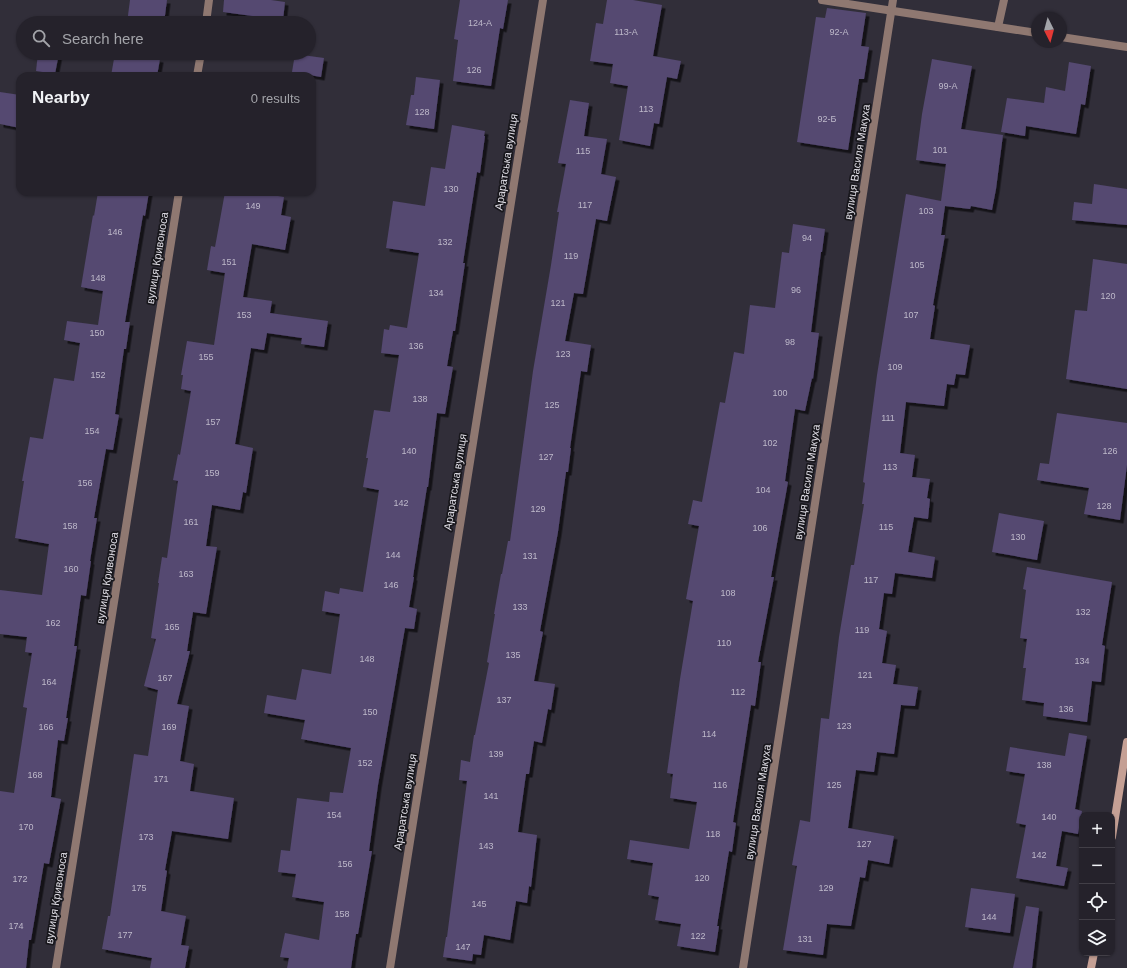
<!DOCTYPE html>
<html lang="en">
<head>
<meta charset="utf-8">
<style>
	:root { --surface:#25222b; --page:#2d2a33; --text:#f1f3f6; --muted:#a3a4a9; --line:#423f47 }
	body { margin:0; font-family:Arial,sans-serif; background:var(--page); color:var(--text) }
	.controls { position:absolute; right:12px; bottom:12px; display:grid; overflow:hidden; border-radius:8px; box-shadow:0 1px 3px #0004 }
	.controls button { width:36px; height:36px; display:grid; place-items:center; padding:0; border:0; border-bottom:1px solid var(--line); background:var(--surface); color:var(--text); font:20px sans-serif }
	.compass { position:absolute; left:1031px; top:12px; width:36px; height:36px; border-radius:50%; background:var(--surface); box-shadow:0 1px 3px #0004; rotate:174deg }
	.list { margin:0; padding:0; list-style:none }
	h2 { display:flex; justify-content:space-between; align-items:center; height:52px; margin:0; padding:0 16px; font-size:17px }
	h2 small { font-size:13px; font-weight:400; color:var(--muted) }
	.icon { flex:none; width:22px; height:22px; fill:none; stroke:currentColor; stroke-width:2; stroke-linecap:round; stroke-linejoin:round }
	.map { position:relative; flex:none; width:1127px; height:968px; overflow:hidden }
	.search { position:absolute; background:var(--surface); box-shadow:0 1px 3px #0004; left:16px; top:16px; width:300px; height:44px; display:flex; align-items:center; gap:10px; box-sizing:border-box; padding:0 14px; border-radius:22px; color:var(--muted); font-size:15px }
	.panel { position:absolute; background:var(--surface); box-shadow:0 1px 3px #0004; left:16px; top:72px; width:300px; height:124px; border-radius:12px }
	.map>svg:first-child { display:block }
	.building { fill:#544871; filter:url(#shadow) }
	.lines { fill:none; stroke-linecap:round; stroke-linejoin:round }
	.lane { stroke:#8f7871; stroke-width:8 }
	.street { stroke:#8f7871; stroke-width:8 }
	.secondary { stroke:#c5a095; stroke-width:8 }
	.labels { text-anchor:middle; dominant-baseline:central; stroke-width:3.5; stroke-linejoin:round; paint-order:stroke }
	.number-label { font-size:9px; fill:#beb9ca }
	.street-label { font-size:11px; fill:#e1dfe7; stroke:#18171c }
</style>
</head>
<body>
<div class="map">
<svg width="1127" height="968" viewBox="0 0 1127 968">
	<defs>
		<filter id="shadow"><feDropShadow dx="3.5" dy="3.5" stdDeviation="0" flood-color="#0009"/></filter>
	</defs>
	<rect width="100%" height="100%" fill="#312e39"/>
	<g class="building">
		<path d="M130 0H167L164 23H127Z"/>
		<path d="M224 0H271L285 2 283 20 223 12Z"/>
		<path d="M460 0H508L503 29 500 28 491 86 453 81 458 40 454 39Z"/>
		<path d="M607 0H633L662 5 653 56 681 61 677 79 667 77 659 124 654 123 650 146 619 140 628 86 610 83 613 64 590 61 596 23 603 24Z"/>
		<path d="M827 8 866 13 861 46 869 47 864 79H859L848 150 797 142 816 17 825 18Z"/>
		<path d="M38 53H59L55 74 36 71Z"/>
		<path d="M115 53H124L160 59 157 76H111Z"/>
		<path d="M295 54 324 58 321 77 292 72Z"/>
		<path d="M932 59 972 66 961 129 1003 135 996 189 992 210 971 206 970 209 945 206 941 235H945L933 305 935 306 930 339 970 345 965 375 956 374 954 385 947 384 944 406 906 402 900 453 915 455 912 477 930 479 927 498 930 499 928 519 914 517 908 552 935 557 932 578 895 573 892 594 884 593 879 629 887 631 882 663 896 665 893 684 918 687 915 706 901 705 894 754 877 752 874 772 856 770 848 828 894 836 889 864 868 860 865 878 860 877 851 926 827 924 823 955 783 950 797 866 792 865 800 820 810 822 821 718 829 719 839 637 851 565H854L864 504H862L865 483 863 482 877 375 906 194 941 201 946 164 916 160 922 114Z"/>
		<path d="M1069 62 1091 66 1085 105 1081 104 1076 134 1026 126 1025 136 1001 132 1007 98 1044 103 1046 87 1065 91Z"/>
		<path d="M416 77 440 80 434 129 406 125 411 95H414Z"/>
		<path d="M0 92 20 95V128L0 124Z"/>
		<path d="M570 100 589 103 584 136 607 139 601 174 616 177 607 221 596 219 583 294 574 293 565 341 591 345 587 372 581 371 570 448H571L568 472H566L558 532 540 631 543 632 534 681 555 684 551 710 548 709 542 743 534 741 529 774H526L518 832 537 835 531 887 529 886 527 903 516 901 510 940 484 935 481 955 473 954 472 961 443 957 446 937H447L467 781 459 780 461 760 470 762 474 735H475L489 663 487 662 495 614H494L501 574H502L508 541H510L533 371 551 265 559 212H557L566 164 558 163Z"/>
		<path d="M452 125 485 131 484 136H485L480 173 477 172 463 263H465L455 331H453L447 366 453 367 445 414 437 413 428 487H427L413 577H414L409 607 417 609 414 629 405 628 378 785 369 851H372L358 934H356L351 968H287L289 958 280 957 285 933 319 940 324 902 292 897 296 874 278 872 281 850 290 851 297 798 329 802 330 792 343 793 351 748 301 739 305 720 264 713 267 695 296 700 302 669 331 674 340 614 322 611 325 591 339 594 340 588 363 592 379 490 363 487 368 458H366L374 410 390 412 399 355 381 353 384 329 389 330 390 325 407 328 419 253 386 248 393 201 425 206 431 167 445 169Z"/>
		<path d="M1094 184 1127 189V225L1072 220 1074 202 1092 204Z"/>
		<path d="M98 192H149L145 216 143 215 125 322H130L126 349H124L115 414 119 415 113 450 106 449 94 518H97L90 561H91L86 596 81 595 74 646H77L66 718H68L64 741 58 740 51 797 61 799 49 864 44 863 31 940H29L26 968H0V791L14 793 27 708 23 707 32 653 25 652 27 637 0 634V590L42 595 49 544 15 538 24 481H22L30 437 43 439 54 378 74 381 80 343 64 340 67 321 98 325 103 291 81 287 93 215 94 216Z"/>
		<path d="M225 192H254L284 197 281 215 291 217 285 250 252 244 243 297 272 301 270 313 328 321 324 347 301 344 302 338 267 333 264 350 251 348 235 444 253 448 246 493 243 492 240 510 212 505 206 546 217 547 206 614 193 612 187 651H190L177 704 189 706 180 761 194 764 190 791 234 798 228 839 172 831 165 870 167 871 161 911 186 916 181 945 189 946 185 968H150L152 958 102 949 108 916H110L134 754 148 756 158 690 144 686 156 639 151 638 159 583H158L162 557 167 558 178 481 173 480 178 454 180 455 191 391 181 389 183 375H181L187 341 214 345 225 273 207 270 211 246 215 247Z"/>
		<path d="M793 224 825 229 822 252H821L811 332 819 333 813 379 812 378 805 411 795 409 785 481 788 482 771 577H774L758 662H761L755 706 751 705 733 822 736 823 732 852 729 851 717 926H719L715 952 677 946 681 924 655 920 659 897 648 895 653 863 627 859 630 840 689 849 697 802 670 798 673 774 667 773 680 679 693 601 686 599 699 526 688 524 693 500 702 502 720 402 725 403 734 352 744 354 750 305 775 308 782 252 789 253Z"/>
		<path d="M1093 259 1127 264V389L1066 379 1075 310 1087 311Z"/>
		<path d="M1057 413 1127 423V465L1120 520 1084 514 1089 488 1037 480 1040 463 1049 464Z"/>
		<path d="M999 513 1044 521 1037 560 992 552Z"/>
		<path d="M1027 567 1112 582 1102 645 1105 646 1101 682 1092 681 1087 722 1043 716 1044 703 1022 700 1026 668H1023L1027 639 1020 638 1026 590 1023 589Z"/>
		<path d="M1069 733 1087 736 1075 809 1082 811 1078 834 1062 831 1056 866 1068 868 1064 886 1016 878 1026 825 1016 823 1025 774 1006 771 1010 747 1065 756Z"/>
		<path d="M971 888 1015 894 1010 933 965 927Z"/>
		<path d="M1026 906 1039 908 1032 968H1013Z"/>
	</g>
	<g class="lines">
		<path class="lane" d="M998 27 1004 0"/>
		<g class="street">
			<path d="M822 0 1037 33"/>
			<path d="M206 23 209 0"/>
			<path d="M1061 37 1127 47"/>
			<path d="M197 76 201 53"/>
			<path d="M56 968 179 192"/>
			<path d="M390 968 543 0"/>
			<path d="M743 968 893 0"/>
		</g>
		<g class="secondary">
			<path d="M1112 837 1127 742"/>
			<path d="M1091 968 1094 953"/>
		</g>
	</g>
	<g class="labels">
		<g class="number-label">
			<text x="480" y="23">124-А</text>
			<text x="626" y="32">113-А</text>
			<text x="839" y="32">92-А</text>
			<text x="474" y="70">126</text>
			<text x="948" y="86">99-А</text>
			<text x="646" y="109">113</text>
			<text x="422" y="112">128</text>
			<text x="827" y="119">92-Б</text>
			<text x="940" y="150">101</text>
			<text x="583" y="151">115</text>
			<text x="451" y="189">130</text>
			<text x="585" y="205">117</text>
			<text x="253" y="206">149</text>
			<text x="926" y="211">103</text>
			<text x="115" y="232">146</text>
			<text x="807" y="238">94</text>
			<text x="445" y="242">132</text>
			<text x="571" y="256">119</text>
			<text x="229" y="262">151</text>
			<text x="917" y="265">105</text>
			<text x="98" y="278">148</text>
			<text x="796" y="290">96</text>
			<text x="436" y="293">134</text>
			<text x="1108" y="296">120</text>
			<text x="558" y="303">121</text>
			<text x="244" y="315">153</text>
			<text x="911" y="315">107</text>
			<text x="97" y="333">150</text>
			<text x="790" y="342">98</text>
			<text x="416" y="346">136</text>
			<text x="563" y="354">123</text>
			<text x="206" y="357">155</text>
			<text x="895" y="367">109</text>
			<text x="98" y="375">152</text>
			<text x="780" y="393">100</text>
			<text x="420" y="399">138</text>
			<text x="552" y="405">125</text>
			<text x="888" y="418">111</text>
			<text x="213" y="422">157</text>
			<text x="92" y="431">154</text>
			<text x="770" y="443">102</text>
			<text x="409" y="451">140</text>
			<text x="1110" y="451">126</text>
			<text x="546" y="457">127</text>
			<text x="890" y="467">113</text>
			<text x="212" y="473">159</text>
			<text x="85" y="483">156</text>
			<text x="763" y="490">104</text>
			<text x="401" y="503">142</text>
			<text x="1104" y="506">128</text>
			<text x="538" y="509">129</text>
			<text x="191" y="522">161</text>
			<text x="70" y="526">158</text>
			<text x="886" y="527">115</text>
			<text x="760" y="528">106</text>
			<text x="1018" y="537">130</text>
			<text x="393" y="555">144</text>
			<text x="530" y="556">131</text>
			<text x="71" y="569">160</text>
			<text x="186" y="574">163</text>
			<text x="871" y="580">117</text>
			<text x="391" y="585">146</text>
			<text x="728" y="593">108</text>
			<text x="520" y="607">133</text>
			<text x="1083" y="612">132</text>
			<text x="53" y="623">162</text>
			<text x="172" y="627">165</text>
			<text x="862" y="630">119</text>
			<text x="724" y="643">110</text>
			<text x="513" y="655">135</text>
			<text x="367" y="659">148</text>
			<text x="1082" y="661">134</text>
			<text x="865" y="675">121</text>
			<text x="165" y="678">167</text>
			<text x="49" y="682">164</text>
			<text x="738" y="692">112</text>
			<text x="504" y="700">137</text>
			<text x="1066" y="709">136</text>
			<text x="370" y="712">150</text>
			<text x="844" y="726">123</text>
			<text x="46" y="727">166</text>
			<text x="169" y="727">169</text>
			<text x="709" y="734">114</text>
			<text x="496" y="754">139</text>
			<text x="365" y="763">152</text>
			<text x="1044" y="765">138</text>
			<text x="35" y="775">168</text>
			<text x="161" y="779">171</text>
			<text x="720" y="785">116</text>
			<text x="834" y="785">125</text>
			<text x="491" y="796">141</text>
			<text x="334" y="815">154</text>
			<text x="1049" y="817">140</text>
			<text x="26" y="827">170</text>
			<text x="713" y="834">118</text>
			<text x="146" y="837">173</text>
			<text x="864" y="844">127</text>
			<text x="486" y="846">143</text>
			<text x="1039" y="855">142</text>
			<text x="345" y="864">156</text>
			<text x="702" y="878">120</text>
			<text x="20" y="879">172</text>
			<text x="139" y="888">175</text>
			<text x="826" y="888">129</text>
			<text x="479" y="904">145</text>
			<text x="342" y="914">158</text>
			<text x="989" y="917">144</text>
			<text x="16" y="926">174</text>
			<text x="125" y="935">177</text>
			<text x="698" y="936">122</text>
			<text x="805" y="939">131</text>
			<text x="463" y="947">147</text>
		</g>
		<g class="street-label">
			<text transform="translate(506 162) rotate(-81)">Араратська вулиця</text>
			<text transform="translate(857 162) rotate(-81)">вулиця Василя Макуха</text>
			<text transform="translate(157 258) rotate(-81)">вулиця Кривоноса</text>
			<text transform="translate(455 482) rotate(-81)">Араратська вулиця</text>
			<text transform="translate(807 482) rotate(-81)">вулиця Василя Макуха</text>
			<text transform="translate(107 578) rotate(-81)">вулиця Кривоноса</text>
			<text transform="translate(405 802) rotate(-81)">Араратська вулиця</text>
			<text transform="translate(758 802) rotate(-81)">вулиця Василя Макуха</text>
			<text transform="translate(56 898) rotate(-81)">вулиця Кривоноса</text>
		</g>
	</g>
</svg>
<div class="controls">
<button>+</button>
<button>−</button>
<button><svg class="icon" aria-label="locate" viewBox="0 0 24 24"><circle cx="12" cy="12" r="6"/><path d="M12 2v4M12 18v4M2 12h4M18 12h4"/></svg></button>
<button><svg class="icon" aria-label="layers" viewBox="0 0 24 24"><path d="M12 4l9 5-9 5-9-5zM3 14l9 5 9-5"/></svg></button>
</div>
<svg class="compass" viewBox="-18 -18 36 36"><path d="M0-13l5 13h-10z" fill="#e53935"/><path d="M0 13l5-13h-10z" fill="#a3a4a9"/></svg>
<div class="search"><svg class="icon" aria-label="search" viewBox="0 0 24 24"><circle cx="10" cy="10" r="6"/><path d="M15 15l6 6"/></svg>Search here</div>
<section class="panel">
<h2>Nearby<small>0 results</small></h2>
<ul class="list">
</ul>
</section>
</div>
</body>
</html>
